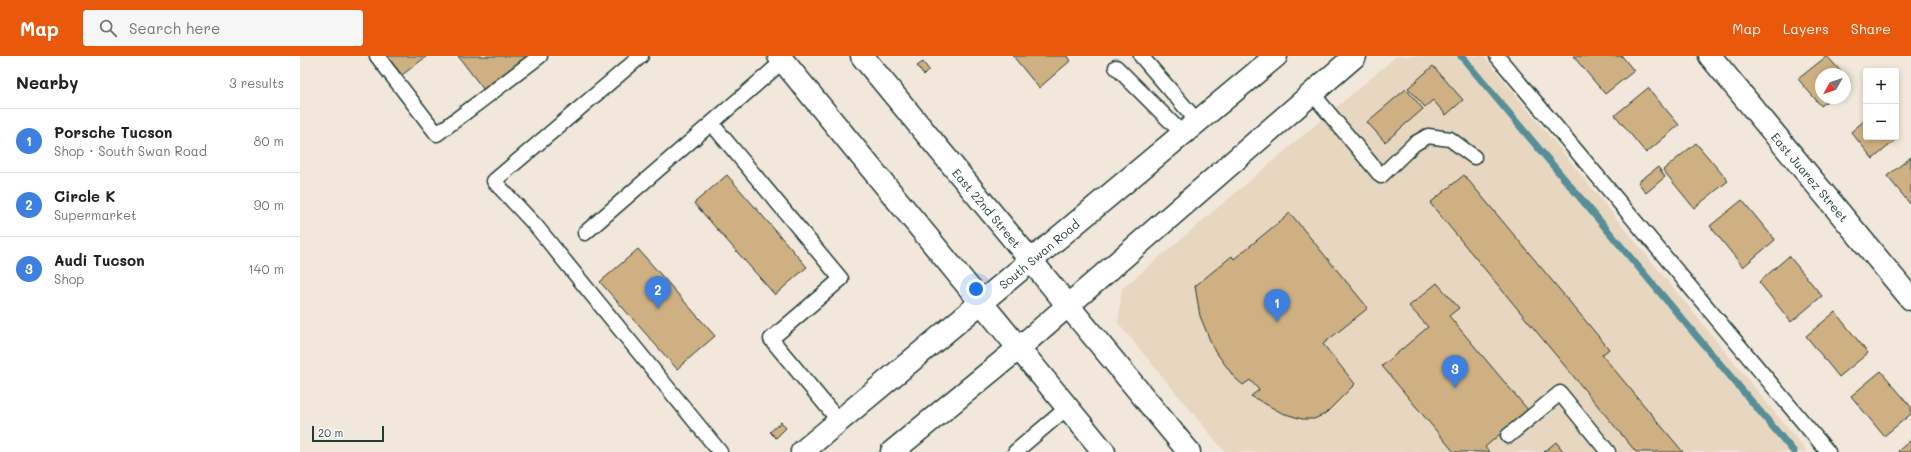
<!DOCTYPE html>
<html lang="en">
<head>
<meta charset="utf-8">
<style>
	:root { --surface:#fff; --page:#f6f6f6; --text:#202124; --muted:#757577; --line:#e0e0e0; --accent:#ea580c }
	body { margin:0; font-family:Mali,sans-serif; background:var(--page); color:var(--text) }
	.controls { position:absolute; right:12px; top:12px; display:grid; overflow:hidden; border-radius:4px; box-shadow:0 2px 6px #0003 }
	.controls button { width:36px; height:36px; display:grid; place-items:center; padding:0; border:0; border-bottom:1px solid var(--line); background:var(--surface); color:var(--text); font:20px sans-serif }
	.compass { position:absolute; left:1515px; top:12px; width:36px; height:36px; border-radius:50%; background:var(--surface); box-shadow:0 2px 6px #0003; rotate:230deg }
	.scale { position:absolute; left:12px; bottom:10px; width:72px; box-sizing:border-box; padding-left:4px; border:2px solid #1f3d34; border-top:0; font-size:11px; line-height:14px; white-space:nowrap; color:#1f3d34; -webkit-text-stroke:3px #fff; paint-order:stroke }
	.you { position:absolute; left:676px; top:233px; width:14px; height:14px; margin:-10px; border:3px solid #fff; border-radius:50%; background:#1a73e8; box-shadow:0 0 0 6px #1a73e833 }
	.badge { display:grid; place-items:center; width:26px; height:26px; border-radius:50%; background:var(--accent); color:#fff; font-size:13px; font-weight:700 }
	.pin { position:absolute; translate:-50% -33px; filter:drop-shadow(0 1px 2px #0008) }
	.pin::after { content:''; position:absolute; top:21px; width:14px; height:12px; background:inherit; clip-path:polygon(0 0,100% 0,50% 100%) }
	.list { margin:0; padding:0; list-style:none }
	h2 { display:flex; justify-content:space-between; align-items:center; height:52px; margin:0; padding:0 16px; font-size:17px }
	h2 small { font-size:13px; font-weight:400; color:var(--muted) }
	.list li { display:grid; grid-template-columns:26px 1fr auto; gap:12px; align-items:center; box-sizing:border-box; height:64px; padding:0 16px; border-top:1px solid var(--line) }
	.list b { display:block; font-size:15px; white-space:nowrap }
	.list p { margin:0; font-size:13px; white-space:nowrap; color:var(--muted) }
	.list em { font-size:13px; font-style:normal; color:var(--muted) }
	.icon { flex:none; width:22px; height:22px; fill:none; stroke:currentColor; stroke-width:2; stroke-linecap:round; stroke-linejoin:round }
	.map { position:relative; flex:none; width:1611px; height:396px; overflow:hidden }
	header { display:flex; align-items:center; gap:24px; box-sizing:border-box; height:56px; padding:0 20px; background:var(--accent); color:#fff }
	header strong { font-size:19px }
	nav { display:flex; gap:22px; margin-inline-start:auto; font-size:14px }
	.search { width:280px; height:36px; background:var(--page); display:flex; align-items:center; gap:10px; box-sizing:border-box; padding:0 14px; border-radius:4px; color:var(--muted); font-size:15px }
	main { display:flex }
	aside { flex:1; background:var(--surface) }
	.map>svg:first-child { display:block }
	.built { fill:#e7d6c0 }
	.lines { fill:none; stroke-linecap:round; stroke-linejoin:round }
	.stream { stroke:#568f98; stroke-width:7 }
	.building { fill:#cfb083; stroke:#1f3d34 }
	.service-casing { stroke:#1f3d34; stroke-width:17 }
	.minor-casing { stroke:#1f3d34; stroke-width:25 }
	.primary-casing { stroke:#1f3d34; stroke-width:25 }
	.service { stroke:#fff; stroke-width:14 }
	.minor { stroke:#fff; stroke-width:22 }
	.primary { stroke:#fff; stroke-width:22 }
	.labels { text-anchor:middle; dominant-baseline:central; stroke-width:3.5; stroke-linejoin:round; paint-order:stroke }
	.street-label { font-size:12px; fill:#1f3d34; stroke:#fff }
</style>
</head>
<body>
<header>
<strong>Map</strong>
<div class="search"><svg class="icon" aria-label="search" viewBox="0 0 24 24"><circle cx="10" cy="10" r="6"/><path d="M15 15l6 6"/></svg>Search here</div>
<nav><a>Map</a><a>Layers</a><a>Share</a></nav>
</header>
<main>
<aside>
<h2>Nearby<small>3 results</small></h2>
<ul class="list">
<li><span class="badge" style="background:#3f7fe0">1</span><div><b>Porsche Tucson</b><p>Shop · South Swan Road</p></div><em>80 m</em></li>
<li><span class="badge" style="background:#3f7fe0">2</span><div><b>Circle K</b><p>Supermarket</p></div><em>90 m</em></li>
<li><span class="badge" style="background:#3f7fe0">3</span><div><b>Audi Tucson</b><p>Shop</p></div><em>140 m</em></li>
</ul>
</aside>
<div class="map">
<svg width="1611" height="396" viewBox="0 0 1611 396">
	<rect width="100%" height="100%" fill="#f1e7da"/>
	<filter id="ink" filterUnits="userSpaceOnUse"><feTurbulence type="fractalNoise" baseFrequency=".025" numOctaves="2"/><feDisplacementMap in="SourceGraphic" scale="8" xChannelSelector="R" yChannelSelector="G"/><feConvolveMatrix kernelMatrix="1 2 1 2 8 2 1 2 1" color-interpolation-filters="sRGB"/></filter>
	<g filter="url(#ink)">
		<path class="built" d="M1097 0H1184L1507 396H925L818 267 822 233Z"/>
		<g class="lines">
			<path class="stream" d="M1161 0 1494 396"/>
		</g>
		<g class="building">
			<path d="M87 0H127L102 19Z"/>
			<path d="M158 0H228L184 34Z"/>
			<path d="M713 0H767L770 5 739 32Z"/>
			<path d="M1273 0H1322L1334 15 1305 38Z"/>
			<path d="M1527 0 1543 18H1521V42H1531L1521 50 1498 23Z"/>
			<path d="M623 6 629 14 624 19 617 10Z"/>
			<path d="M1133 10 1163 44 1146 59 1133 44 1125 51 1108 32Z"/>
			<path d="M1545 20 1550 26 1545 30Z"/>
			<path d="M1348 32 1379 69 1346 97 1315 59Z"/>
			<path d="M1106 33 1123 53 1085 86 1067 66Z"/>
			<path d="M1566 63V81L1596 80 1598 82 1573 103 1551 76Z"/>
			<path d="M1396 87 1428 125 1394 152 1363 114Z"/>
			<path d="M1611 101V149L1587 120Z"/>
			<path d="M1358 111 1365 121 1346 137 1338 126Z"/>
			<path d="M427 119 507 211 475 239 394 147Z"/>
			<path d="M1164 119 1309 293 1302 299 1383 396H1336L1130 147Z"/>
			<path d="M1442 144 1475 184 1443 211 1410 170Z"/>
			<path d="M990 157 1068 252 1023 288 1055 328 1025 358 1014 363H1002L982 357 951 340 959 334 950 324 943 329 934 321 913 292 905 272 900 260 895 230 932 200 934 203Z"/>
			<path d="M338 193 415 280 377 313 300 226Z"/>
			<path d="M1489 200 1522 240 1491 266 1459 226Z"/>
			<path d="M1137 227 1159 252 1149 260 1228 354 1185 391 1189 396H1154L1082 310 1128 271 1109 250Z"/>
			<path d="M1535 256 1568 297 1539 321 1506 280Z"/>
			<path d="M1581 315 1611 351V358L1584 380 1551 340Z"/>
			<path d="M481 366 486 372 476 382 470 376Z"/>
			<path d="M1611 384V396H1599L1598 395Z"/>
			<path d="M1256 386 1264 396H1244Z"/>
		</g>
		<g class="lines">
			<g class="service-casing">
				<g id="service">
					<path d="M77 0 137 78 240 0"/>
					<path d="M341 0 194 125 236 170 420 396"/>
					<path d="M841 0 897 65"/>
					<path d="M1197 0 1528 396"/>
					<path d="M816 11 883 78"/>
					<path d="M1012 37 1081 120 1114 88 1128 80 1150 83 1174 101"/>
					<path d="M412 68 541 223 471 283 539 365"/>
					<path d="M285 177 483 5"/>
					<path d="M1208 380 1260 337 1308 396"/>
					<path d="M715 396 768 351"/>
				</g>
			</g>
			<g class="minor-casing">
				<path id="minor" d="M1410 0 1611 243"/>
			</g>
			<g class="primary-casing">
				<g id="primary">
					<path d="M479 0 804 396"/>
					<path d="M562 0 889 396"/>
					<path d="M502 396 976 0"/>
					<path d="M592 396 719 292 1055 0"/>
				</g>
			</g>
			<use href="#service" class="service"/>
			<use href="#minor" class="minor"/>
			<use href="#primary" class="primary"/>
		</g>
	</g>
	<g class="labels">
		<g class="street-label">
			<text transform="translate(1510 121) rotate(50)">East Juarez Street</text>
			<text transform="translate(687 152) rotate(50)">East 22nd Street</text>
			<text transform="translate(739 198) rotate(-40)">South Swan Road</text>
		</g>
	</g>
</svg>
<div class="controls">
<button>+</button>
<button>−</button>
</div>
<svg class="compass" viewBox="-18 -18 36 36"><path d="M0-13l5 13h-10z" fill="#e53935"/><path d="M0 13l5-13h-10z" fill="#757577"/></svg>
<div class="scale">20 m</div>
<div class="you"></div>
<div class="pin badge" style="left:977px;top:266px;background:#3f7fe0">1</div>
<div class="pin badge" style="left:358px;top:253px;background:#3f7fe0">2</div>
<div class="pin badge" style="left:1155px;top:332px;background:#3f7fe0">3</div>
</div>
</main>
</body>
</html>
